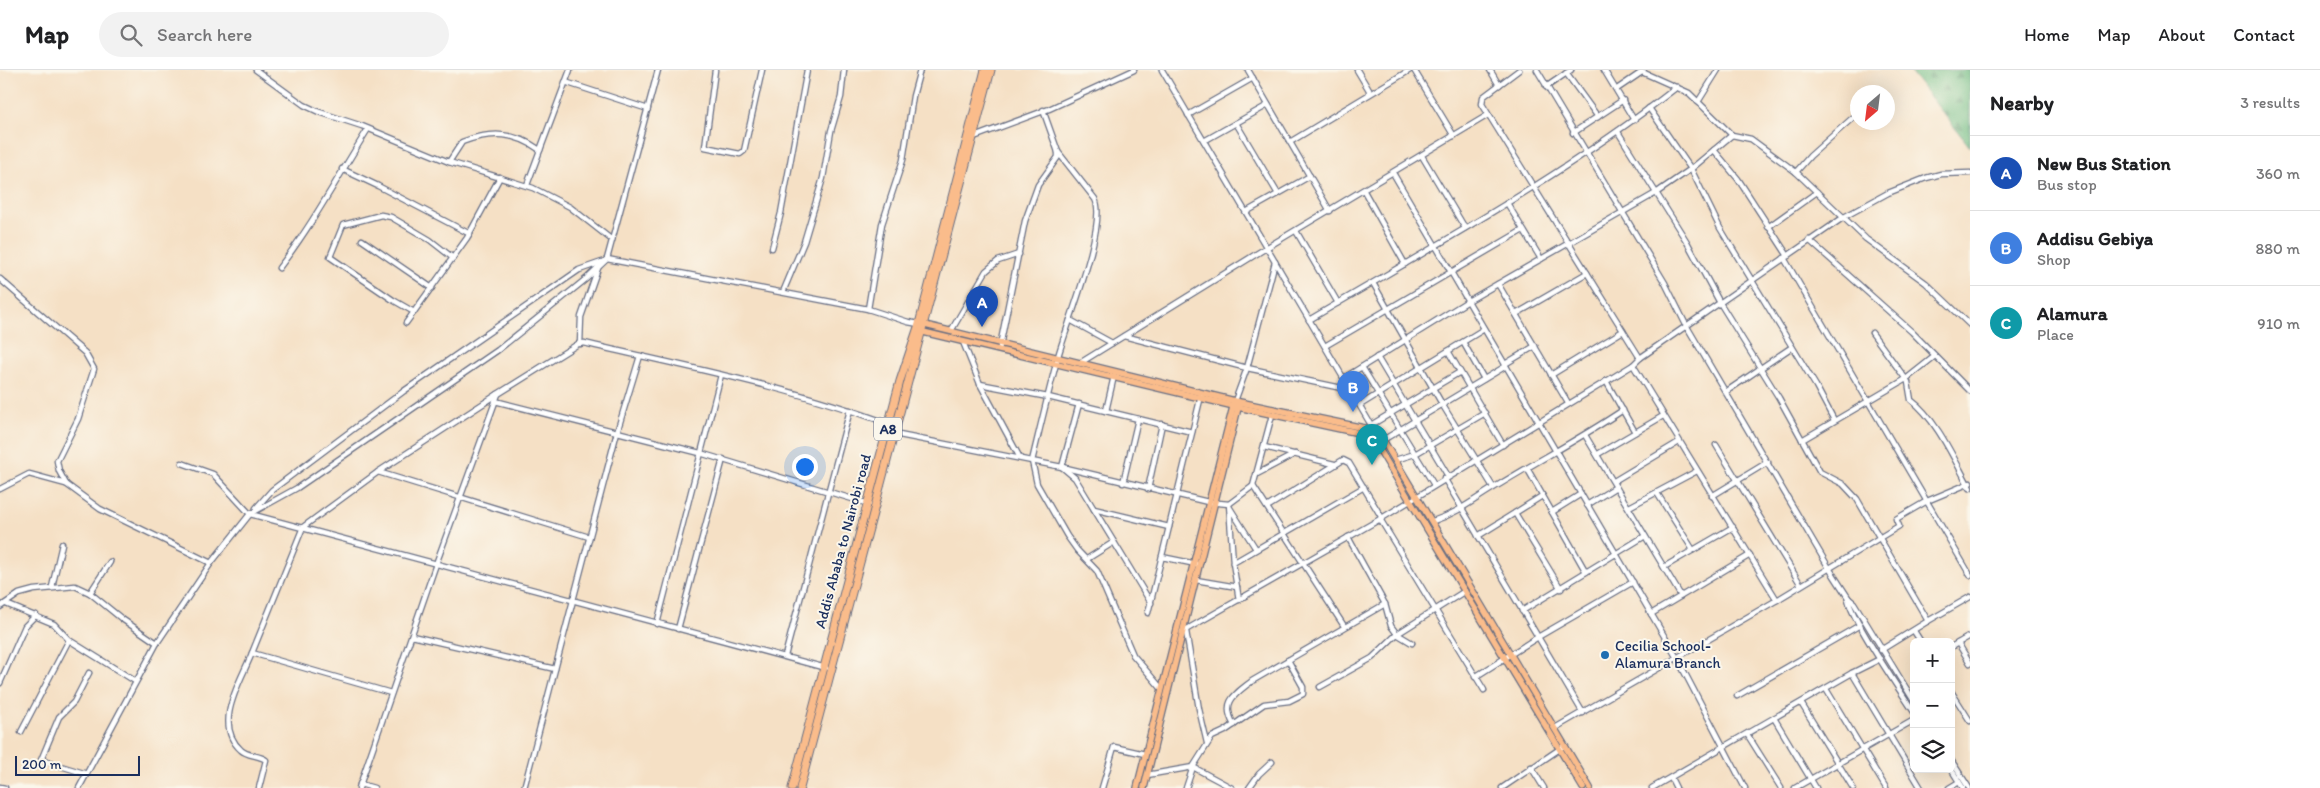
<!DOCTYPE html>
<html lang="en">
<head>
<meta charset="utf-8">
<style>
	:root { --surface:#fff; --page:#f2f2f2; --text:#202124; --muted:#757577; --line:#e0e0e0; --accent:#0b8043 }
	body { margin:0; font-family:Itim,sans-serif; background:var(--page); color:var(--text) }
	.controls { position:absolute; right:15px; bottom:15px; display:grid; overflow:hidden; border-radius:8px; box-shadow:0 5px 20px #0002 }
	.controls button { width:45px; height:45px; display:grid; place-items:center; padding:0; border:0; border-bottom:1px solid var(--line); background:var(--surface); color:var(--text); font:25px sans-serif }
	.compass { position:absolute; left:1850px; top:15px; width:45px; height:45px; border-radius:50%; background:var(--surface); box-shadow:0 5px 20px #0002; rotate:208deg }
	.scale { position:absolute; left:15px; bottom:12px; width:125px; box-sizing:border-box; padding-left:5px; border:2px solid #1b2f5e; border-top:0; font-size:14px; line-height:18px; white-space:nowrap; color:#1b2f5e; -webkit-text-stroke:4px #fbf7ec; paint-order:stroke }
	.you { position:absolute; left:804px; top:396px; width:18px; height:18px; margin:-12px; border:4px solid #fff; border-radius:50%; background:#1a73e8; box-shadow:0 0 0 8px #1a73e833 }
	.badge { display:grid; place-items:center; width:32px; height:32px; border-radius:50%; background:var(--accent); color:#fff; font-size:16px; font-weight:700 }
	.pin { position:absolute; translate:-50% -41px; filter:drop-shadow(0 1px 2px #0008) }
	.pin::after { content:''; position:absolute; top:26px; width:18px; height:15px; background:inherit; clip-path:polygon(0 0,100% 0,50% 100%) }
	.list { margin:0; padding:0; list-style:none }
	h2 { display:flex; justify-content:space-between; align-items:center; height:65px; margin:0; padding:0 20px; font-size:21px }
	h2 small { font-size:16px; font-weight:400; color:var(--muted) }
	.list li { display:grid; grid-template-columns:32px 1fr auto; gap:15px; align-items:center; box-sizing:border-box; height:75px; padding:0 20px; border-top:1px solid var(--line) }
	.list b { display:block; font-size:19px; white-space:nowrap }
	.list p { margin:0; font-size:16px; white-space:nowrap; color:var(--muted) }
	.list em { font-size:16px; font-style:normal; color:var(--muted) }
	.icon { flex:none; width:28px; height:28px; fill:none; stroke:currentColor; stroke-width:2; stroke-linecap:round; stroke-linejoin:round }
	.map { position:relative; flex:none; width:1970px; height:718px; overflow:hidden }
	header { display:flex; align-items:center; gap:30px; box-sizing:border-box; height:70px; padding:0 25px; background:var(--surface); border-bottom:1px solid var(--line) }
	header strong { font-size:24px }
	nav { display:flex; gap:28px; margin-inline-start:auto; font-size:18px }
	.search { width:350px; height:45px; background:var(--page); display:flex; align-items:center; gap:12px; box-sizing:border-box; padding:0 18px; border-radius:28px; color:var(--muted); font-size:19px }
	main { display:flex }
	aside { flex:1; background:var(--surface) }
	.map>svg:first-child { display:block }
	.forest { fill:url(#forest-firs); stroke:#467670 }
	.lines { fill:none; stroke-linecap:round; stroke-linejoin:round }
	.minor-casing { stroke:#676d82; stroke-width:7 }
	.major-casing { stroke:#676d82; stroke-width:8 }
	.highway-casing { stroke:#676d82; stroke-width:9 }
	.minor { stroke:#fff; stroke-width:4.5 }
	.major { stroke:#fabc8b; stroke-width:5.5 }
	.highway { stroke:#fabc8b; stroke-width:7 }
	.poi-dot { fill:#1f6fb2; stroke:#fbf7ec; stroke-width:2 }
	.labels { text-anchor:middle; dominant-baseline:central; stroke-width:4; stroke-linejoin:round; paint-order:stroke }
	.shield { fill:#fbf7ec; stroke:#5e6b89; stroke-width:1 }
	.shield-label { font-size:14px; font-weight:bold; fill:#1b2f5e }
	.street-label { font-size:15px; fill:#1b2f5e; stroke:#fbf7ec }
	.poi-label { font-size:15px; fill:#1b2f5e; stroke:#fbf7ec; text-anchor:start }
</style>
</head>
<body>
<header>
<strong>Map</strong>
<div class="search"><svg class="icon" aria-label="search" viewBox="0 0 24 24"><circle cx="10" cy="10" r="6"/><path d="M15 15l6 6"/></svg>Search here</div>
<nav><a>Home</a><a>Map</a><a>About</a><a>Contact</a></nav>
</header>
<main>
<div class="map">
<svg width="1970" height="718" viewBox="0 0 1970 718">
	<defs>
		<pattern id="forest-firs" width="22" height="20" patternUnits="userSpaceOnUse" patternTransform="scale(1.25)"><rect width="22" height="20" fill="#71bc83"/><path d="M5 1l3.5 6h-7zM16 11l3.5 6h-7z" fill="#5c996e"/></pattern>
	</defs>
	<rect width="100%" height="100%" fill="#fbf7ec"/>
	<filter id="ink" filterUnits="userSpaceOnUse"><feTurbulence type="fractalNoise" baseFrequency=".02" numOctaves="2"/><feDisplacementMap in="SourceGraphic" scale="10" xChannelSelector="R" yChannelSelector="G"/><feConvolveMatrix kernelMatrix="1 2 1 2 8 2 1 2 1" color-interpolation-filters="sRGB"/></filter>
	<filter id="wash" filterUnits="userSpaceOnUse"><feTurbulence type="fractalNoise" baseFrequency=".0096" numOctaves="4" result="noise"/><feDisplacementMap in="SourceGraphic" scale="20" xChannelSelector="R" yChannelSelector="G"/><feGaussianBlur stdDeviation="1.12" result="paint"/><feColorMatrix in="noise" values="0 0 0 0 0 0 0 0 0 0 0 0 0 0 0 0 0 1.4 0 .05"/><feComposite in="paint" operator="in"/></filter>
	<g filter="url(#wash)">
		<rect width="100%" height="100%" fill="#f5e0c5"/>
		<path class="forest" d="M1909 0H1970V77Z"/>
	</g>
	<g filter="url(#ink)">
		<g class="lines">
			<g class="minor-casing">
				<g id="minor">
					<path d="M256 0 304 35 319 42 362 56 449 92 533 118 570 137 612 170"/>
					<path d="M658 0 607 189 868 239 908 252 919 254"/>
					<path d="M715 0 705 77 740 84 744 81 762 0"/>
					<path d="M1162 0 1374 360"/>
					<path d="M1248 0 1330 141"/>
					<path d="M1357 0 1369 20V24"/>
					<path d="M1414 0 1454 66"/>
					<path d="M1490 0 1499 15"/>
					<path d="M1519 0 1483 27 1482 34 1640 288"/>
					<path d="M1537 0 1665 213 1686 255 1829 498 1849 529"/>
					<path d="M1604 0 1634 50"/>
					<path d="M1566 3 1598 47"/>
					<path d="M565 12 648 39"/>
					<path d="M1546 17 1571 0"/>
					<path d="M1617 19 1642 2 1689 23 1732 65 1751 69 1796 102 1866 169 1926 213 1970 255"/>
					<path d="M1698 32 1718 0"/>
					<path d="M1649 38 1691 99 1720 158 1816 316 1834 350"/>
					<path d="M1188 45 1253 8"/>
					<path d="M1236 53 1278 124"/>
					<path d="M1618 62 1687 172 1720 233 1779 328 1820 402 1843 414 1857 429 1928 551"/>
					<path d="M1573 63 1623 30"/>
					<path d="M974 67 1049 39 1134 0"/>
					<path d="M1204 71 1268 35"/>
					<path d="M1290 72 1410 0"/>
					<path d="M1714 80 1738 109 1788 186"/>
					<path d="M1058 82 1095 129C1108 154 1065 259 1057 290 1048 324 1040 358 1032 391L1037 414 1067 466 1077 480 1097 501 1133 585 1161 618"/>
					<path d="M1422 86 1465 158"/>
					<path d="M449 92 462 72C491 61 515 62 540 80"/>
					<path d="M342 99 378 116 470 164"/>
					<path d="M1796 102 1810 86 1858 43"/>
					<path d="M1393 103 1677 588 1745 718"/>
					<path d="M527 115 570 0"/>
					<path d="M1364 121 1405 194"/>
					<path d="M1507 133 1541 189"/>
					<path d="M1246 142 1310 106"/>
					<path d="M1768 157 1817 122"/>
					<path d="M1296 161 1338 233"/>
					<path d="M362 170 432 218"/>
					<path d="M1809 170 1912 262 1970 321"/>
					<path d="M772 178 781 143 807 0"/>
					<path d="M1784 188 1970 505"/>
					<path d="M279 198C313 154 339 105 368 59"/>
					<path d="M0 209 85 283 94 299 78 349 57 391 59 401 66 414 100 439 211 493"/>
					<path d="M1373 213 1442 334 1493 417"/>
					<path d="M1498 214 1568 333"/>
					<path d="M783 222 804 172 823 108 831 61 841 27 844 0"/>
					<path d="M868 239 882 154 903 90 913 26 920 0"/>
					<path d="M414 242 393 230 330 187 343 155 381 145 391 147 430 170 453 188"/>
					<path d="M1516 244 1587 203"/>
					<path d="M1070 250 1112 273"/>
					<path d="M1309 250C1434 176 1562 107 1677 17"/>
					<path d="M406 253 467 168 500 107"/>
					<path d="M951 261 986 201 998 191 1019 184"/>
					<path d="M1872 263 1908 312 1911 330C1936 348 1955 391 1970 418"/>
					<path d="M1124 266 1247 298 1351 320"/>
					<path d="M963 272 980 314 1020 388"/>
					<path d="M1463 272 1484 309"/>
					<path d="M580 274 581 247 598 198"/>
					<path d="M1000 276 1025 151 1038 115 1058 87V82L1043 40"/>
					<path d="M1325 276 1523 160"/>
					<path d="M1448 281 1503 375"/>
					<path d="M1377 287 1448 406"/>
					<path d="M1080 293 1266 178 1488 45"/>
					<path d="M1505 294 1535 276"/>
					<path d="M1633 295 1777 530"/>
					<path d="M1362 297 1434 415"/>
					<path d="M1551 305 1623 261"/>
					<path d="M1344 308 1468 231 1656 123 1691 99 1732 65"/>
					<path d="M1606 311 1635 362"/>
					<path d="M980 314 1048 327 1192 362"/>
					<path d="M1727 321 1792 277"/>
					<path d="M495 331 700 383 869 434"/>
					<path d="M1235 331 1247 298 1275 192"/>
					<path d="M1079 334 1062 397 1075 408 1151 533"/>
					<path d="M1360 335 1484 259"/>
					<path d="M1106 341 1114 306"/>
					<path d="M1371 355 1460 302"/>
					<path d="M1585 365 1681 526"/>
					<path d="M1383 370 1506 296"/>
					<path d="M1802 370 1906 309 1935 286"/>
					<path d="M1716 375 1801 515"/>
					<path d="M1264 377 1334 394"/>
					<path d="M1598 384 1663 346"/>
					<path d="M1395 390 1415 384 1485 343"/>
					<path d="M182 393 213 404 250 444 826 598"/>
					<path d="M1527 398 1586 502"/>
					<path d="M378 402 589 467"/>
					<path d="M1257 404 1295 384"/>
					<path d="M1444 408 1583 643"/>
					<path d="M1614 411 1679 372"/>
					<path d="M1123 413 1138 349"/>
					<path d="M1253 416 1272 345"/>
					<path d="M0 419 29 404 66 414"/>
					<path d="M1148 419 1162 354"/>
					<path d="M1657 423 1693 480"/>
					<path d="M1712 426 1768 392"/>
					<path d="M1229 434 1233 493 1239 530"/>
					<path d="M1587 435 1616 417"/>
					<path d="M1267 437 1343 390 1349 393 1382 448"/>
					<path d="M1629 437 1697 401"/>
					<path d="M256 438 272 420 404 321 579 200 602 192"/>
					<path d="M1230 438 1256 479"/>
					<path d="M1094 439 1169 457"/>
					<path d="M1552 442 1581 424"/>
					<path d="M1515 443 1561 519"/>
					<path d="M1380 449 1484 620"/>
					<path d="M1433 451C1459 443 1477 427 1500 414 1541 389 1583 367 1623 340"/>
					<path d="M1478 466 1542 426"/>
					<path d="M1348 467 1385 534 1391 556 1397 564 1412 573"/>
					<path d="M1162 487 1196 494"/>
					<path d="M1087 489 1114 472"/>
					<path d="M1233 493 1364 417"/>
					<path d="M1664 497 1733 457"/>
					<path d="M1196 510 1237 517"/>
					<path d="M52 517 62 474"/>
					<path d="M90 523 110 492"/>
					<path d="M1848 528C1849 546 1901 622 1914 642"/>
					<path d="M1848 528 1854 533 1914 631"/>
					<path d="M6 534 54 554 69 570 135 611"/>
					<path d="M0 537 19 524 34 520 75 516 90 523 122 549 157 573"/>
					<path d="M1522 541 1645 466"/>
					<path d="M1148 543 1201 326"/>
					<path d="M1651 544 1750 485"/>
					<path d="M657 554 721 305"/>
					<path d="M678 559 723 389"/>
					<path d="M1186 561 1199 639 1207 673"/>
					<path d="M1914 561 1921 572"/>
					<path d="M1182 562 1382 448 1633 295 1640 288 1844 147 1888 123 1926 108 1941 104 1970 103"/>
					<path d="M412 566 555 599"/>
					<path d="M1958 573 1970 593"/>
					<path d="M1951 577 1970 566"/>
					<path d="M1881 580 1928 551 1970 527"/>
					<path d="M252 583C241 611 212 654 241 680 247 686 259 685 266 690L259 718"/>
					<path d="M785 586 850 340"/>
					<path d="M1852 603 1921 718"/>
					<path d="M1475 607 1538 567 1633 512"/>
					<path d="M0 613 25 556 36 545"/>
					<path d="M1320 617 1372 588 1397 564 1465 521"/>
					<path d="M1826 619 1886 718"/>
					<path d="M1951 621 1970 651"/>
					<path d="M391 623 252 583 303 457 378 402 498 324"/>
					<path d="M1737 626 1860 555"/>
					<path d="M1801 633 1853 718"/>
					<path d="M1774 648 1816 718"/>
					<path d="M1234 655C1221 632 1234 625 1252 611L1385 534"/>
					<path d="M1555 658 1777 530 1899 456 1896 449 1927 431 1970 413"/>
					<path d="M21 662 69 570"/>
					<path d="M1747 664 1781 718"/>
					<path d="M1951 690 1969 718"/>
					<path d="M1531 697 1544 718"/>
					<path d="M1951 699 1963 718"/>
					<path d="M87 704 41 690 59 647 74 632 89 603"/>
					<path d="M1147 705 1193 697 1232 718"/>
					<path d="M1671 708 1676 718"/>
					<path d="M360 714 374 718"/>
					<path d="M0 717 5 718"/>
					<path d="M79 718 157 573 211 493 250 444 297 418 498 280 586 209 607 189"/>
					<path d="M359 718 436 494 498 324 578 274 584 273C686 297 791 317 889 354L894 364 1062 397 1208 432 1229 434 1253 416 1344 556"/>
					<path d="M524 718 617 362 640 286"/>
					<path d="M1102 718 1114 677 1145 684"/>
					<path d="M1186 718 1193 697 1212 667 1225 661 1264 634 1289 631 1303 624V617L1288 590"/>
					<path d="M1249 718 1259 704 1272 692"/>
					<path d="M1502 718 1564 676"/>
					<path d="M1652 718 1852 603 1880 589"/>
					<path d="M1795 718 1914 650"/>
					<path d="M1949 718 1959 712"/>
				</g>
			</g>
			<g class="major-casing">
				<g id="major">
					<path d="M921 254 1235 331 1374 360 1383 370 1590 718"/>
					<path d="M919 261 1238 337 1359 363 1373 369 1583 718"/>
					<path d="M1137 718 1234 333"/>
					<path d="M1144 718 1239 334"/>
				</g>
			</g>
			<g class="highway-casing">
				<g id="highway">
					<path d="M792 718 900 311 919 254 985 0"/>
					<path d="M800 718 991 0"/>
				</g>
			</g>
			<use href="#minor" class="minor"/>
			<use href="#major" class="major"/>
			<use href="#highway" class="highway"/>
		</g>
	</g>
	<circle class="poi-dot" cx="1605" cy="585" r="5"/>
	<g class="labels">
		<rect class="shield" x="874" y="347.5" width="28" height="23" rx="4"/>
		<g class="shield-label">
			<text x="888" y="359">A8</text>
		</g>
		<g class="street-label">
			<text transform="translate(843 471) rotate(-75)">Addis Ababa to Nairobi road</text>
		</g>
		<g class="poi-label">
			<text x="1615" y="576">Cecilia School-<tspan x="1615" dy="17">Alamura Branch</tspan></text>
		</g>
	</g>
</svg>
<div class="controls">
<button>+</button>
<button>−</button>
<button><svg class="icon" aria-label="layers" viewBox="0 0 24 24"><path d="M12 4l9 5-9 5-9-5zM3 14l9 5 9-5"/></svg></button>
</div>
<svg class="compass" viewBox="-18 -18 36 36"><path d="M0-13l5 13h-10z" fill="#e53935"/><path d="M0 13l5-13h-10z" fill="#757577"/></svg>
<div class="scale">200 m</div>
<div class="you"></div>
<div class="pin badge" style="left:982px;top:257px;background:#1a4fb4">A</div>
<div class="pin badge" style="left:1353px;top:342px;background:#3f7fe0">B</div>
<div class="pin badge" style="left:1372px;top:395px;background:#0f9aa8">C</div>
</div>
<aside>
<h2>Nearby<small>3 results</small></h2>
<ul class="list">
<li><span class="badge" style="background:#1a4fb4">A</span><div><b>New Bus Station</b><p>Bus stop</p></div><em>360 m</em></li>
<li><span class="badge" style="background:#3f7fe0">B</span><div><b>Addisu Gebiya</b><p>Shop</p></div><em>880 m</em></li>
<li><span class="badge" style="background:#0f9aa8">C</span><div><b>Alamura</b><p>Place</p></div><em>910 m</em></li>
</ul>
</aside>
</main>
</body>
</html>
